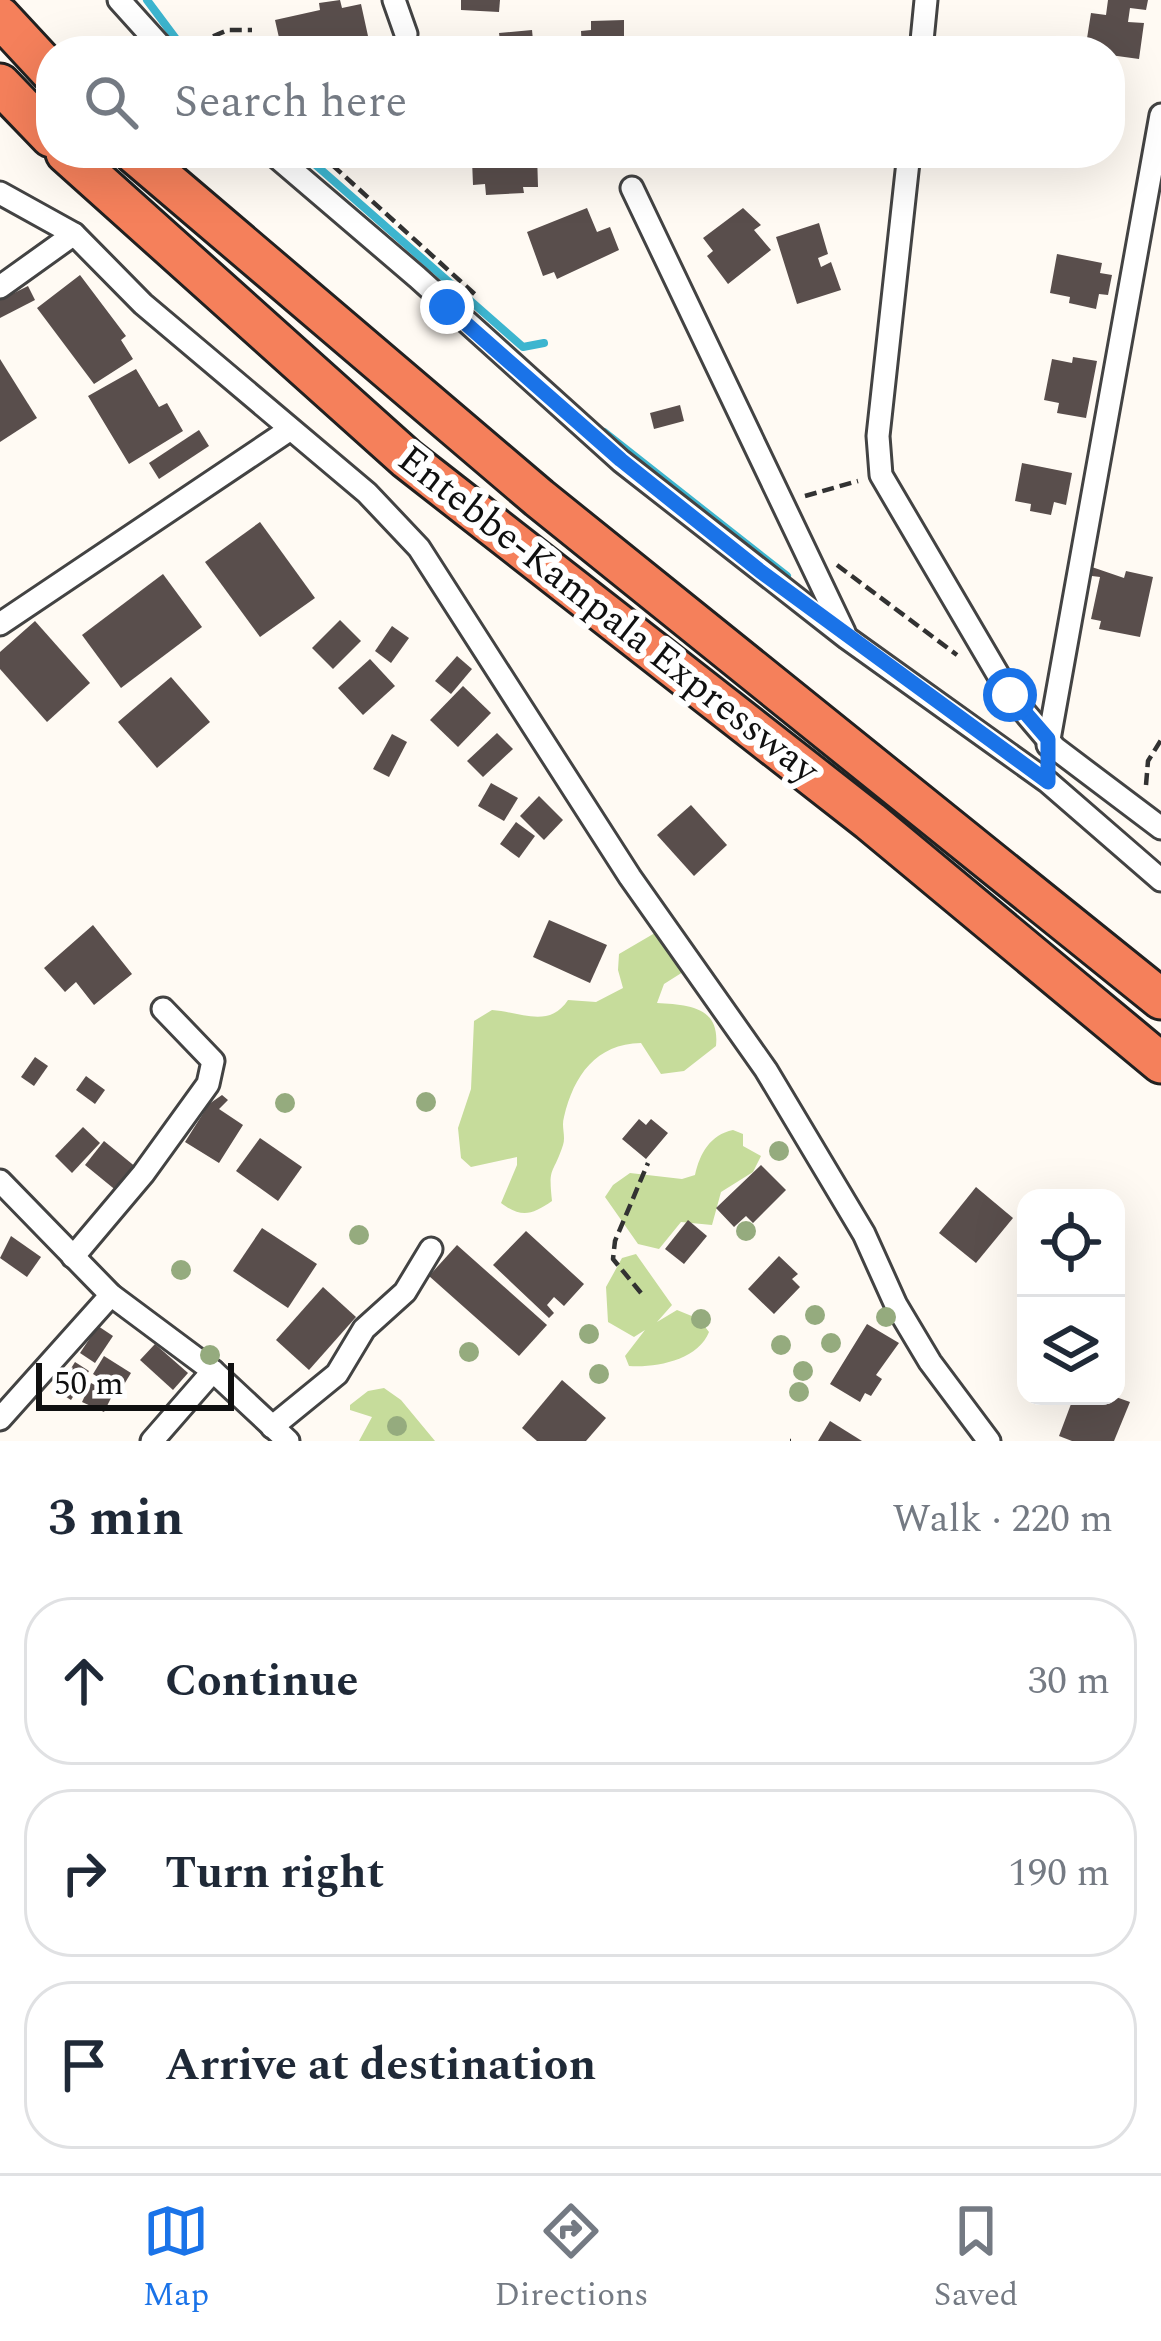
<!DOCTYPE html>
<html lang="en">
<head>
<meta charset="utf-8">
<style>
	:root { --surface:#fff; --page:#f2f2f3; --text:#1f2937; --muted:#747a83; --line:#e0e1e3; --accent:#1a73e8 }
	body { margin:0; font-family:Spectral,serif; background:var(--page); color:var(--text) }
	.controls { position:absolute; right:36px; bottom:36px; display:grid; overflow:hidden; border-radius:24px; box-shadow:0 12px 48px #0002 }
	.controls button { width:108px; height:108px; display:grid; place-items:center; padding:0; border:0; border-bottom:3px solid var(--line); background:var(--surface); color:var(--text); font:60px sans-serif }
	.scale { position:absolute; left:36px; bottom:30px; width:198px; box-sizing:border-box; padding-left:12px; border:6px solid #101010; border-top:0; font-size:33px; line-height:42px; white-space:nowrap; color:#101010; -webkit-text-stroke:9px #fff; paint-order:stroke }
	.stop { position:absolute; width:36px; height:36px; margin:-27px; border:9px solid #1a73e8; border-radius:50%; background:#fff }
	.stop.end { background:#1a73e8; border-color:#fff; box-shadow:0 3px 12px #0008 }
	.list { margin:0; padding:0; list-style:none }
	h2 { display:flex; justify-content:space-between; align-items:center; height:156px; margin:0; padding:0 48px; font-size:51px }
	h2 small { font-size:39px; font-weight:400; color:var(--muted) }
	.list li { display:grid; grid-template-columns:78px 1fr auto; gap:36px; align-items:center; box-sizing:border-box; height:168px; margin:0 24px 24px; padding:0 24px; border:3px solid var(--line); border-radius:48px }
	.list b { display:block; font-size:45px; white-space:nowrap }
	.list em { font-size:39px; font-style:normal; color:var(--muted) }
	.icon { flex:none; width:66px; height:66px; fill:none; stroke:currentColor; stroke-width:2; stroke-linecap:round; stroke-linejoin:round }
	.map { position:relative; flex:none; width:1161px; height:1441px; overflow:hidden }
	.search { position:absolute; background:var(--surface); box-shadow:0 12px 48px #0002; left:36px; right:36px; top:36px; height:132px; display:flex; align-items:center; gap:30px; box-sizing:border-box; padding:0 42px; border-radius:48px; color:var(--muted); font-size:45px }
	.sheet { height:732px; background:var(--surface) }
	nav { display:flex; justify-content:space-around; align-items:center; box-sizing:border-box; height:168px; border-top:3px solid var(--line); background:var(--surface); font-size:33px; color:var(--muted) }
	nav a { display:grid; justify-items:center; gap:6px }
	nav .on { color:var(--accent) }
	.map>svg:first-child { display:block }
	.forest { fill:#c6dc9b }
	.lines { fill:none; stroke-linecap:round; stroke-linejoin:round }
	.stream { stroke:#3db5cf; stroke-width:8 }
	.building { fill:#594e4c }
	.street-casing { stroke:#434343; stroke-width:27 }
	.highway-casing { stroke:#212121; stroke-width:45 }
	.path { stroke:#323232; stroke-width:4.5; stroke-dasharray:12 6; stroke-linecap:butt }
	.street { stroke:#fff; stroke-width:21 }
	.highway { stroke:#f5805b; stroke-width:39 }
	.tree { fill:#95ab7e }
	.route { stroke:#1a73e8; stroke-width:15 }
	.labels { text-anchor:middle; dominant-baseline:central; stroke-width:12; stroke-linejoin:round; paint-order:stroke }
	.street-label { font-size:39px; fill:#101010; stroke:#fff }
</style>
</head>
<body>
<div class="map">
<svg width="1161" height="1441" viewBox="0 0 1161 1441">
	<rect width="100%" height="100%" fill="#fffaf3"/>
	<g class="forest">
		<path d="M660 930 694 965 664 984 657 1003C688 1005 720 1006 716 1046L684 1071 661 1074 641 1043C596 1044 574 1075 564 1117 561 1127 566 1136 563 1145 553 1176 548 1165 552 1201 532 1215 521 1218 501 1203L517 1165V1157L471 1167 461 1158 458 1128 471 1089 474 1021 492 1010C521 1012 549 1029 568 1000L596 1002 623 988 618 970 619 954Z"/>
		<path d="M733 1130 743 1134V1146L761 1156 753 1172 721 1192 712 1225 681 1222 659 1249 638 1244 605 1197 613 1185 630 1173 682 1179 695 1175C700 1153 710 1135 733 1130Z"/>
		<path d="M636 1254 672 1305 657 1322 677 1310 699 1319 709 1332C698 1360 656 1368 629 1366L625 1356 645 1330 634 1337 608 1322 606 1287 622 1258Z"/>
		<path d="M384 1388 401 1400 435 1441H359L372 1417 350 1410V1405L368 1391Z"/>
	</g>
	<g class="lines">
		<g class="stream">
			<path d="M147 0 185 51"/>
			<path d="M302 153 523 347 544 343"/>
			<path d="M604 432 787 576"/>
		</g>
	</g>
	<g class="building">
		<path d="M340 0 342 8 361 4 368 36 301 51H282L275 20 320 10 319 3Z"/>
		<path d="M461 0H500L499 12 461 10Z"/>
		<path d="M1108 0H1148L1146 10 1130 8 1128 22 1144 23 1139 59 1110 55V51H1085L1091 13 1106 15Z"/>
		<path d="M624 20V51H582L581 31 591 30V21Z"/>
		<path d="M532 30 534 51H501L499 33Z"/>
		<path d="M480 153H537L538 187H523L524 193 486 195 485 184 473 185 472 160H480Z"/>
		<path d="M587 208 597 232 610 227 619 250 557 279 554 272 543 276 527 232Z"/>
		<path d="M743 208 761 225 754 230 771 250 728 284 707 256 713 251 703 238Z"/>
		<path d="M819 223 828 254 818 258 821 267 831 262 841 290 797 304 776 237Z"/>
		<path d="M1057 254 1102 263 1100 273 1112 275 1108 295 1099 294 1096 309 1069 303 1070 297 1050 293Z"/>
		<path d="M80 275 126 336 121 340 133 359 94 384 37 308Z"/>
		<path d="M28 286 35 300 0 318V300Z"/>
		<path d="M1073 357 1097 361 1086 418 1057 413 1059 403 1044 400 1052 359 1072 363Z"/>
		<path d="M0 359 37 418 0 442Z"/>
		<path d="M136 369 159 407 167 403 183 431 129 464 88 396Z"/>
		<path d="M680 405 684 421 654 429 650 413Z"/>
		<path d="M199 430 209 446 159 479 149 463Z"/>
		<path d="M1022 463 1072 473 1066 505 1054 502 1051 515 1030 511 1031 504 1015 501Z"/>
		<path d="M260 522 315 598 260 637 205 562Z"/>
		<path d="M1086 565 1124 578 1126 571 1153 577 1140 637 1099 629 1101 621 1091 619 1100 577 1084 575Z"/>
		<path d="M163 574 202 627 121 688 82 635Z"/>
		<path d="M340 620 361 641 333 669 312 648Z"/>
		<path d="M35 621 90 683 47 722 0 669V652Z"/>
		<path d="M392 626 409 638 391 663 375 651Z"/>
		<path d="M457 656 472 669 451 694 435 681Z"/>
		<path d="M370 659 395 686 363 715 338 688Z"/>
		<path d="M171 677 210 722 157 768 118 722Z"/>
		<path d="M463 686 491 713 458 747 430 720Z"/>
		<path d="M497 733 513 749 483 777 467 761Z"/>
		<path d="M392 734 407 742 389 777 373 769Z"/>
		<path d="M491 783 518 798 504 821 478 806Z"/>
		<path d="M539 796 563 820 544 840 520 816Z"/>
		<path d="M691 805 727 845 694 876 657 835Z"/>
		<path d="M516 822 535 836 519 858 500 844Z"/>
		<path d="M549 920 607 945 590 983 533 957Z"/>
		<path d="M93 925 132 974 94 1005 76 982 65 992 44 968Z"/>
		<path d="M35 1057 48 1066 34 1086 21 1077Z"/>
		<path d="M86 1076 105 1090 95 1104 76 1090Z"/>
		<path d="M222 1095 228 1100 219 1109 243 1125 219 1163 185 1142 209 1104Z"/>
		<path d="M639 1119 646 1125 651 1119 668 1133 646 1159 622 1139Z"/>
		<path d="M83 1127 100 1143 72 1173 55 1156Z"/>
		<path d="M260 1138 302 1167 278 1201 236 1171Z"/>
		<path d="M104 1141 137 1168 118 1192 85 1165Z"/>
		<path d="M761 1165 786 1190 753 1223 746 1216 734 1227 716 1208Z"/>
		<path d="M976 1187 1013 1218 976 1263 939 1233Z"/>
		<path d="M688 1220 707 1236 684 1264 665 1249Z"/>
		<path d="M262 1228 317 1264 288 1308 233 1271Z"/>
		<path d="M526 1231 584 1284 564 1306 554 1297 547 1305 554 1313 549 1318 493 1265Z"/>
		<path d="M11 1236 41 1257 27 1277 0 1258Z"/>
		<path d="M457 1245 547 1325 519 1356 429 1276Z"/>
		<path d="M779 1256 798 1274 792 1279 800 1287 774 1314 748 1289Z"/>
		<path d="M323 1287 356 1317 309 1370 276 1340Z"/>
		<path d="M867 1324 899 1343 876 1375 882 1379 871 1396 865 1393 860 1402 830 1384Z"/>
		<path d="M98 1326 113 1336 95 1363 80 1353Z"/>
		<path d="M155 1344 188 1373 173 1390 140 1360Z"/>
		<path d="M104 1356 131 1373 120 1391 93 1374Z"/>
		<path d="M75 1362 89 1371 71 1400 57 1391Z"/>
		<path d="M562 1380 606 1418 586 1441H537L522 1428Z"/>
		<path d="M91 1383 113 1394 104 1412 82 1402Z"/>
		<path d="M1074 1396H1113L1130 1402 1114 1441H1072L1059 1436Z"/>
		<path d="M830 1421 862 1441H818Z"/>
	</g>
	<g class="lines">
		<g class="street-casing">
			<g id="street">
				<path d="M119 0 165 51"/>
				<path d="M394 0 406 34"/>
				<path d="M921 51 926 0"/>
				<path d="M272 153 417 277 621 461 847 638 1048 782 1161 880"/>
				<path d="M909 153 878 436 881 475 1010 695 1055 748 1161 828"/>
				<path d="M632 188 844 632"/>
				<path d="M0 193 74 234 143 304 367 493 419 548 630 877 766 1070 864 1234 896 1305 930 1362 989 1441"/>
				<path d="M0 287 74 234"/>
				<path d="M0 624 289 430"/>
				<path d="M1048 745 1161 115"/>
				<path d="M0 1181 111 1295 213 1371 288 1441"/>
				<path d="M73 1257 143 1174 208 1084 213 1061 163 1009"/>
				<path d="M0 1419 111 1295"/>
				<path d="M272 1427 337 1374 364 1329 405 1292 431 1249"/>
				<path d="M152 1441 213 1371"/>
			</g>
		</g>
		<g class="highway-casing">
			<g id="highway">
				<path d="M0 17 51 72"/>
				<path d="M0 84 51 137"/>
				<path d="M66 153 407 459 870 821 1161 1063"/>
				<path d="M134 153 539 498 1161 999"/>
			</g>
		</g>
		<g class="path">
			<path d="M205 51 209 38 228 30H252"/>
			<path d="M319 153 479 298"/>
			<path d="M805 496 858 481"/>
			<path d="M837 565 957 655"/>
			<path d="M1146 785 1148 761 1161 740"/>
			<path d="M641 1293 613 1259 615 1241 648 1163"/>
			<path d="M790 1441H791"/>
		</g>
		<use href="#street" class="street"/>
		<use href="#highway" class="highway"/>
	</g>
	<g class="tree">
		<circle cx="426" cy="1102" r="10"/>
		<circle cx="285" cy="1103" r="10"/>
		<circle cx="779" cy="1151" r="10"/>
		<circle cx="746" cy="1231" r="10"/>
		<circle cx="359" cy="1235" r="10"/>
		<circle cx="181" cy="1270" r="10"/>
		<circle cx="815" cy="1315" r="10"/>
		<circle cx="886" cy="1317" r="10"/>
		<circle cx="701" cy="1319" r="10"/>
		<circle cx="589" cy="1334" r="10"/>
		<circle cx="831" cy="1343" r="10"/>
		<circle cx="781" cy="1345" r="10"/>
		<circle cx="469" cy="1352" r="10"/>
		<circle cx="210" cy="1355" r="10"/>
		<circle cx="803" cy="1371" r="10"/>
		<circle cx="599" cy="1374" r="10"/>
		<circle cx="799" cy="1392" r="10"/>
		<circle cx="397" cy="1426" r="10"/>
	</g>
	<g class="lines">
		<path class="route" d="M447 307 621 460 760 571 1048 782V739L1010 695"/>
	</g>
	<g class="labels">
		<g class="street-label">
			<text transform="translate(608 615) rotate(38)">Entebbe-Kampala Expressway</text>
		</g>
	</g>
</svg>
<div class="controls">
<button><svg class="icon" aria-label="locate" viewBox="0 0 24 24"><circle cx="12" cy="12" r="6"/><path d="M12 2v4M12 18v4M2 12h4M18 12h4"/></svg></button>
<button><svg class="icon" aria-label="layers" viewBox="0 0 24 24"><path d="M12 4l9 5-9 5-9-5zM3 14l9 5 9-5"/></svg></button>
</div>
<div class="scale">50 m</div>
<div class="stop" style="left:1010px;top:695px"></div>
<div class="stop end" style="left:447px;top:307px"></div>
<div class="search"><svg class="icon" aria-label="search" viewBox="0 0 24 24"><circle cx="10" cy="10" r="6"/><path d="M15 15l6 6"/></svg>Search here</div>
</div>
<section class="sheet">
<h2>3 min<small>Walk · 220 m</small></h2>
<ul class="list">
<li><svg class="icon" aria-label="ahead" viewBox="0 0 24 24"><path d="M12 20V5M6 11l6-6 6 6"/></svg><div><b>Continue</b></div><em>30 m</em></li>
<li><svg class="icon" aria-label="right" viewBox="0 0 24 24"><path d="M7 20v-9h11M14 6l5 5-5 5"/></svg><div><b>Turn right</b></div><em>190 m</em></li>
<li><svg class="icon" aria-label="arrive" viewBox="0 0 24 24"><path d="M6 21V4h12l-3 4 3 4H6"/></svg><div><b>Arrive at destination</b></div></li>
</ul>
</section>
<nav>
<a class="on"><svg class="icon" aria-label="map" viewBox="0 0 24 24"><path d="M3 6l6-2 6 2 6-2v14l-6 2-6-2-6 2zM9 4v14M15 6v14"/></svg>Map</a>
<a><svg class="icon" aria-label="directions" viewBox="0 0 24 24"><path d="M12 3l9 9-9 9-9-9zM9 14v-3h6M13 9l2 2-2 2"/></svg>Directions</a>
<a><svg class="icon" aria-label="saved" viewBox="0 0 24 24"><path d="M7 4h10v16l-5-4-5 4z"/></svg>Saved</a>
</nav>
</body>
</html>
